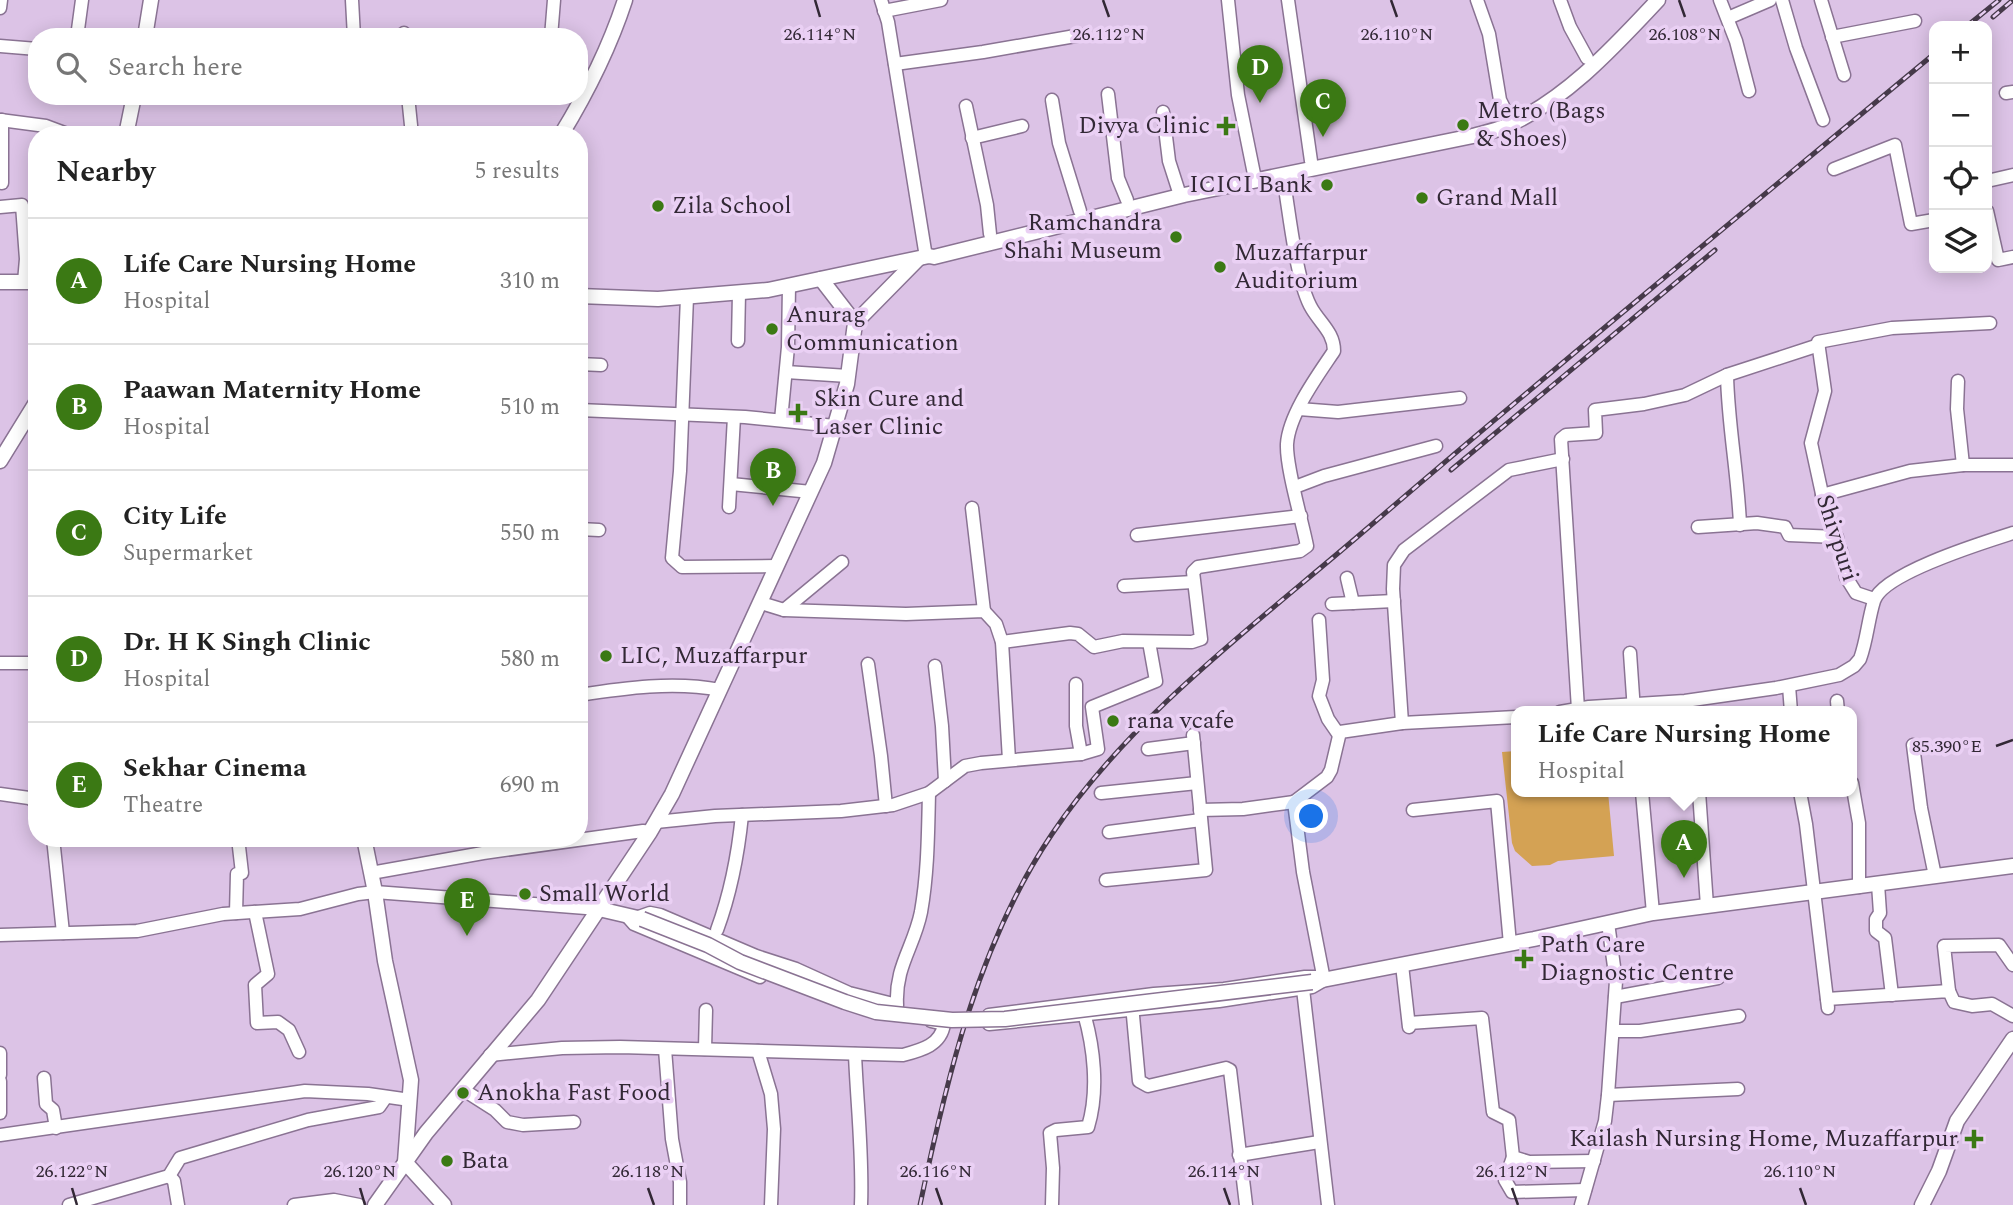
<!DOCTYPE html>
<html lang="en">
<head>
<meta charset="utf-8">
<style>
	:root { --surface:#fff; --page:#f6f6f6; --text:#222; --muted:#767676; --line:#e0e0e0; --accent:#3b7914 }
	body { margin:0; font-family:Spectral,serif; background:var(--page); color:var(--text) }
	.controls { position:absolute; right:21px; top:21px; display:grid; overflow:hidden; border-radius:14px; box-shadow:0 4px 18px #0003 }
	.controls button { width:63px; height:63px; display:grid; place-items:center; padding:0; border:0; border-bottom:2px solid var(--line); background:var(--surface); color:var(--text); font:35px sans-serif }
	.you { position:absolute; left:1312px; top:817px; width:24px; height:24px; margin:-18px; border:5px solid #fff; border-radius:50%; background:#1a73e8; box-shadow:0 0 0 10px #1a73e833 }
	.badge { display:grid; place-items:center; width:46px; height:46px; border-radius:50%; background:var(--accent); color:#fff; font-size:23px; font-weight:700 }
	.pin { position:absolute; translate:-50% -58px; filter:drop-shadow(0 2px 4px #0008) }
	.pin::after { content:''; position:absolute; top:37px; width:24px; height:21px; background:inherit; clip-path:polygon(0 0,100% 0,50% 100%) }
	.popup { position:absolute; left:1511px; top:706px; width:346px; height:91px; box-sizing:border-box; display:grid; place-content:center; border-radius:14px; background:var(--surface); filter:drop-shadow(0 2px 5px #0005); font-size:23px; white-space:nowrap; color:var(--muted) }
	.popup b { font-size:26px; color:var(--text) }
	.popup::after { content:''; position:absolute; left:50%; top:100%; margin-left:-14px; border:14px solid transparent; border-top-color:var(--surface) }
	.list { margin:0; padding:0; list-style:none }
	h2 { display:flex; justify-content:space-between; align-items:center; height:91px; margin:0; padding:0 28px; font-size:30px }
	h2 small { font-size:23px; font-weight:400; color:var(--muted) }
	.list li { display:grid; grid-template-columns:46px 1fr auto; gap:21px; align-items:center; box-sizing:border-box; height:126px; padding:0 28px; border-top:2px solid var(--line) }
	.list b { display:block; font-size:26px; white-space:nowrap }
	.list p { margin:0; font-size:23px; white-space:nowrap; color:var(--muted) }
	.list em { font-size:23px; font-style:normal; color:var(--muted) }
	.icon { flex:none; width:38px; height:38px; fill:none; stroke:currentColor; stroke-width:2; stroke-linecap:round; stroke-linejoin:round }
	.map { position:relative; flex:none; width:2013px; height:1205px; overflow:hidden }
	.search { position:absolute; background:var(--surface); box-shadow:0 4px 18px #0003; left:28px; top:28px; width:560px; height:77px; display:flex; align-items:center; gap:18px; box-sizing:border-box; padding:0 24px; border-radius:28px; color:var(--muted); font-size:26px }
	.panel { position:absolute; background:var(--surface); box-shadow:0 4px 18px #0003; left:28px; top:126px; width:560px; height:721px; border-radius:28px }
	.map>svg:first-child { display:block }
	.green { fill:#d4a254 }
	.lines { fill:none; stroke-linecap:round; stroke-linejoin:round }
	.minor-casing { stroke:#8a7393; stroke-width:15 }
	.major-casing { stroke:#8a7393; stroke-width:17 }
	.minor { stroke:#fff; stroke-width:12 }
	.major { stroke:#fff; stroke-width:14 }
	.rail-casing { stroke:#463a4a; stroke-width:5 }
	.rail { stroke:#ead0f4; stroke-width:2.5; stroke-dasharray:8; stroke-linecap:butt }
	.major-bridge-casing { stroke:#8a7393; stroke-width:17; stroke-linecap:butt }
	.major-bridge { stroke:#fff; stroke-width:14 }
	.ticks { fill:none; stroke:#322835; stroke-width:2.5 }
	.poi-dot { fill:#3b7914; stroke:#ead0f4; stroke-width:2.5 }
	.labels { text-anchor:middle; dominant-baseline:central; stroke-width:7; stroke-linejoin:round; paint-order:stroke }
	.poi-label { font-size:24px; fill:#322835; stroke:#ead0f4; text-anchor:start }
	.street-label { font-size:24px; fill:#322835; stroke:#ead0f4 }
	.ticks-label { font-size:18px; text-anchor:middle; fill:#322835; stroke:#ead0f4; stroke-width:7; stroke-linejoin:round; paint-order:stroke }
</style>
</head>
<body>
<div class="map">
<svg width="2013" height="1205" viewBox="0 0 2013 1205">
	<rect width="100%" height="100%" fill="#dcc3e6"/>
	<path class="green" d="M1516 751V792H1608L1614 856 1558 861 1550 865 1532 866 1515 851 1512 843 1502 752Z"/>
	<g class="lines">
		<g class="minor-casing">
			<g id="minor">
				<path d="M352 0 354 37"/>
				<path d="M881 0 888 22 926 257"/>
				<path d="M1228 0 1238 95 1254 174"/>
				<path d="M1288 0 1311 161"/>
				<path d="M1477 0 1489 34 1500 100 1508 116"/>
				<path d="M1560 0 1570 27 1587 58"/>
				<path d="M1720 0 1736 41 1749 91"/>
				<path d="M1782 0 1796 48 1823 120"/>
				<path d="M1821 0 1844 75"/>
				<path d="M0 8 1 0"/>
				<path d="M884 11 941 0"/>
				<path d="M1728 18 1770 0"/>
				<path d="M77 37 82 0"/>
				<path d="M404 37V33"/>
				<path d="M551 37 554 0"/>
				<path d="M1832 37 1915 21"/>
				<path d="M0 46 37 49"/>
				<path d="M895 64 983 52 1081 35"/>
				<path d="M2006 93 2013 92"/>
				<path d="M1108 94 1118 178 1127 200"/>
				<path d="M408 96 412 135"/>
				<path d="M1052 100 1059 143 1080 211"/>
				<path d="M966 106 987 205 990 234"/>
				<path d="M1163 112 1169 161 1178 189"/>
				<path d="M0 120 46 126 70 135"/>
				<path d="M972 138 1022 126"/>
				<path d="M1834 169 1895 145 1911 224 1934 220"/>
				<path d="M1987 181 2013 175"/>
				<path d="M2 183V120"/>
				<path d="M0 207 22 205 26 259 24 282"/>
				<path d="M1987 211 1998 260 2013 257"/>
				<path d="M687 297 680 471 672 558 682 567 777 566"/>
				<path d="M738 341 739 293"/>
				<path d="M579 364 601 365"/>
				<path d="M786 372 848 376"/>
				<path d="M1727 375C1728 425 1738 474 1740 525"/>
				<path d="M1958 381 1957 409 1963 465"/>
				<path d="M1299 409 1338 412 1460 398"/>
				<path d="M579 410 745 417 835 426"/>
				<path d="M781 420 788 347 789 286"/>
				<path d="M731 484 811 492"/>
				<path d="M1295 487 1324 476 1436 446"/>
				<path d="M1822 495 1910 471 1963 465H2013"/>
				<path d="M729 507 734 417"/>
				<path d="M972 508 984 611"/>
				<path d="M1698 527 1757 523 1785 527 1789 535 1837 537"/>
				<path d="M579 529 599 530"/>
				<path d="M1137 535 1301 516"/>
				<path d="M1347 578 1353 603"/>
				<path d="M1124 586 1193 582"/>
				<path d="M1874 599 1856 593 1846 577 1842 554 1824 503 1811 443 1825 391 1818 342 1892 328 1990 323"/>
				<path d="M761 603 784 610 906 614 984 611 996 624 1002 642 1009 760"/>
				<path d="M1332 604 1394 601"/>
				<path d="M784 610 842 562"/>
				<path d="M1319 620 1323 680 1319 696 1328 719 1339 735"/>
				<path d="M1002 642 1070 633 1078 634 1094 647 1123 641 1192 642 1201 639 1193 572 1198 567 1300 551 1307 546C1302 520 1286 468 1287 444 1289 414 1318 375 1334 351 1334 333 1321 324 1312 309 1296 283 1289 209 1283 176"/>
				<path d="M1630 653 1634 711"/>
				<path d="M0 663H37"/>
				<path d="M868 664 881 756 886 806"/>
				<path d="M935 666 942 726 945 781"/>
				<path d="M1076 684V726L1081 754"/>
				<path d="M1789 686 1791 712"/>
				<path d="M579 695C625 688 674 681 720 690"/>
				<path d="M1837 701 1838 712"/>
				<path d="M1578 709 1561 439 1566 435 1596 433 1595 410 1644 404 1685 395 1727 375 1819 345"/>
				<path d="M1560 712 1589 707 1685 701 1776 688 1839 675 1854 666 1860 659C1867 640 1868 620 1874 601 1883 573 1985 542 2013 533"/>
				<path d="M1402 723 1393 589 1394 565 1404 550 1509 470 1563 459"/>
				<path d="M1913 745 1921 808 1935 876"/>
				<path d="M1148 749 1194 743"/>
				<path d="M1852 783 1859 823V887"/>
				<path d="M1642 792 1653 913"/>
				<path d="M1699 792 1707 906"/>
				<path d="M1800 792 1806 824 1828 1008"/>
				<path d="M1101 793 1197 783"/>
				<path d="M0 794 29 798 37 803"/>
				<path d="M1200 810 1243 809 1294 802"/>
				<path d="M1413 810 1497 801 1510 944"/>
				<path d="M656 822 715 816 841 811 893 805 929 793 965 766 981 763 1081 754 1098 749 1092 707 1156 681 1149 642"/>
				<path d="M1109 832 1201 820"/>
				<path d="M53 838 63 933"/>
				<path d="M371 873 483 853 643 831 650 832"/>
				<path d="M1106 880 1206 870 1193 735"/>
				<path d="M1878 884 1880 913 1876 919V931L1885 938 1892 995"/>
				<path d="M255 912 268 974 255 985 257 1023 278 1022 289 1030 299 1052"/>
				<path d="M236 913 237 874 242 873 238 838"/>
				<path d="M627 916 634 924 760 977"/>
				<path d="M636 918 650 913 660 915 756 956 796 969 849 993 897 1005C895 966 914 947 921 912 928 872 928 833 929 793"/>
				<path d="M717 930C731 892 738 855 742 815"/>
				<path d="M0 935 137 931 223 914 300 909 358 894 375 892 599 909"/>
				<path d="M1402 965 1409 1027"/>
				<path d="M1305 977H1320L1324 980 1312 987 1219 1001 989 1024V1015L1154 994 1224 989Z"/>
				<path d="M1324 980 1303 872 1294 802 1327 777 1331 770 1340 732 1402 723 1516 717"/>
				<path d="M1303 989 1328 1205"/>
				<path d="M1949 991 1944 946 1999 945 2013 965"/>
				<path d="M1615 997 1718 978"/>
				<path d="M1827 999 1949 991 1954 1002 1972 1006 1992 1004 2013 1016"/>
				<path d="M1132 1005 1139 1081 1148 1086 1226 1068 1230 1070 1246 1205"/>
				<path d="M1409 1023 1482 1018 1493 1112 1509 1120 1513 1157 1529 1162 1594 1161"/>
				<path d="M1613 1031H1640L1739 1016"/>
				<path d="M665 1049 672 1139 680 1182V1205"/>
				<path d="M705 1049 706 1010"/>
				<path d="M758 1051 771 1094 774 1129 771 1205"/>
				<path d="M0 1053V1075"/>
				<path d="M855 1054C857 1104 863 1154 861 1205"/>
				<path d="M490 1055 562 1048 620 1047 903 1055C922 1050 941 1045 944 1024L931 1021"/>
				<path d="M44 1078 46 1104 53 1110 56 1128"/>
				<path d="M0 1081V1113"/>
				<path d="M462 1089 495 1110 507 1122 523 1125 574 1122"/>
				<path d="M1608 1095 1738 1089"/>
				<path d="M0 1135 305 1091 368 1094 410 1100"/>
				<path d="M1239 1155 1319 1142"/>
				<path d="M1513 1157 1505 1180 1512 1192 1585 1190"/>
				<path d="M169 1176 174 1181 178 1205"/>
				<path d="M69 1205 169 1176 180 1158 308 1120 379 1107 386 1097"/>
				<path d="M294 1205 334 1200 359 1205"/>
				<path d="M1052 1205 1053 1168 1050 1133 1056 1130 1088 1127C1099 1091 1094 1046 1083 1010"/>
				<path d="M1581 1205 1605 1121 1608 1095 1616 981 1608 923"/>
			</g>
		</g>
		<g class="major-casing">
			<g id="major">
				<path d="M145 37 151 0"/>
				<path d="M126 135 134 96"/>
				<path d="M561 135C586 94 610 46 625 0"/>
				<path d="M0 282H37"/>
				<path d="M579 296 658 299 768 290 929 256 934 257 1184 195 1473 136C1483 133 1494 131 1504 127 1565 101 1614 47 1658 0"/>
				<path d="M855 323 918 259"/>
				<path d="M0 461 37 401"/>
				<path d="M364 838 375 892 385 961 411 1080 405 1162 444 1205"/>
				<path d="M599 909 642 919"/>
				<path d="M1312 982 1534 939 1653 913 2013 866"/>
				<path d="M375 1205 426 1133 538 1000 650 832 672 794 824 463 847 384 855 323 821 279"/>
				<path d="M1922 1205 1939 1171 1957 1121 2013 1039"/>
			</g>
		</g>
		<use href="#minor" class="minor"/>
		<use href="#major" class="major"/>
		<g class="rail-casing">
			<g id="rail">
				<path d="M1993 17 2013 0"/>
				<path d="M1967 26 1999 0"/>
				<path d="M1451 470 1715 250"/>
				<path d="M920 1205C947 1077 978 944 1052 834 1131 716 1256 624 1363 532 1552 370 1743 212 1934 54"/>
			</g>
		</g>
		<use href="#rail" class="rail"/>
		<g class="major-bridge-casing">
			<path id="major-bridge" d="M642 919 708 945 740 962 845 1002 876 1012 952 1020 1005 1019 1312 982"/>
		</g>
		<use href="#major-bridge" class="major-bridge"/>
	</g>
	<path class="ticks" d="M815 0 820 17M1103 0 1109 17M1391 0 1397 17M1679 0 1685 17M1996 746 2013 740M72 1188 77 1205M360 1188 365 1205M648 1188 654 1205M936 1188 942 1205M1224 1188 1230 1205M1512 1188 1518 1205M1800 1188 1806 1205"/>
	<g class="poi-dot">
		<circle cx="1463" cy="125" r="7"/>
		<path d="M1222.5 115.5h7v7h7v7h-7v7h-7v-7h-7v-7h7z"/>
		<circle cx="1327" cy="185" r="7"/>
		<circle cx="1422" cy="198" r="7"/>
		<circle cx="658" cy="206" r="7"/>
		<circle cx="1176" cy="237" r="7"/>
		<circle cx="1220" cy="267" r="7"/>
		<circle cx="772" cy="329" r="7"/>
		<path d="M794.5 402.5h7v7h7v7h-7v7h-7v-7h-7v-7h7z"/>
		<circle cx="606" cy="656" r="7"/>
		<circle cx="1113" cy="721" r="7"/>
		<circle cx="525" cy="894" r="7"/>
		<path d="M1520.5 948.5h7v7h7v7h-7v7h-7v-7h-7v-7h7z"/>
		<circle cx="463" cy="1093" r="7"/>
		<path d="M1970.5 1128.5h7v7h7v7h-7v7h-7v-7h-7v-7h7z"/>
		<circle cx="447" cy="1161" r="7"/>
	</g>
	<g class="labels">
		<g class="poi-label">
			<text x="1477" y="111">Metro (Bags<tspan x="1477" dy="28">&amp; Shoes)</tspan></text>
			<text x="1210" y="126" text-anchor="end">Divya Clinic</text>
			<text x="1313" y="185" text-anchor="end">ICICI Bank</text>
			<text x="1436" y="198">Grand Mall</text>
			<text x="672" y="206">Zila School</text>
			<text x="1162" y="223" text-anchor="end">Ramchandra<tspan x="1162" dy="28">Shahi Museum</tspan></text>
			<text x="1234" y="253">Muzaffarpur<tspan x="1234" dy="28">Auditorium</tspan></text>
			<text x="786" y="315">Anurag<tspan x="786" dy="28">Communication</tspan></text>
			<text x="814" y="399">Skin Cure and<tspan x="814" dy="28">Laser Clinic</tspan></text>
			<text x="620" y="656">LIC, Muzaffarpur</text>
			<text x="1127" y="721">rana vcafe</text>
			<text x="539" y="894">Small World</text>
			<text x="1540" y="945">Path Care<tspan x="1540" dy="28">Diagnostic Centre</tspan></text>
			<text x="477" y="1093">Anokha Fast Food</text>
			<text x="1958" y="1139" text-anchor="end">Kailash Nursing Home, Muzaffarpur</text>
			<text x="461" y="1161">Bata</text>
		</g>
		<g class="street-label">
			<text transform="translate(1837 538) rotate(72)">Shivpuri</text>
		</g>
	</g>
	<g class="ticks-label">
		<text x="820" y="40">26.114°N</text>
		<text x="1109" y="40">26.112°N</text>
		<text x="1397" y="40">26.110°N</text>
		<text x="1685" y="40">26.108°N</text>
		<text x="1947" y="752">85.390°E</text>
		<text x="72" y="1177">26.122°N</text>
		<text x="360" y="1177">26.120°N</text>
		<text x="648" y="1177">26.118°N</text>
		<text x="936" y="1177">26.116°N</text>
		<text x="1224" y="1177">26.114°N</text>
		<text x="1512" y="1177">26.112°N</text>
		<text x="1800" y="1177">26.110°N</text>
	</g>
</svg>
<div class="controls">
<button>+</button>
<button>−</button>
<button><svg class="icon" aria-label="locate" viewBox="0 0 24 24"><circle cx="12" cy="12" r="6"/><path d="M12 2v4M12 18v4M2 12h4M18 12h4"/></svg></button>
<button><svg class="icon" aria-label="layers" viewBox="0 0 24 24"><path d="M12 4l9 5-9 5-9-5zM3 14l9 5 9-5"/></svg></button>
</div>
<div class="you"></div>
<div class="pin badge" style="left:1684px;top:878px">A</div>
<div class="popup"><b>Life Care Nursing Home</b>Hospital</div>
<div class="pin badge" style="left:773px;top:506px">B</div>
<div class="pin badge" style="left:1323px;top:137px">C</div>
<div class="pin badge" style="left:1260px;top:103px">D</div>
<div class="pin badge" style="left:467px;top:936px">E</div>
<div class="search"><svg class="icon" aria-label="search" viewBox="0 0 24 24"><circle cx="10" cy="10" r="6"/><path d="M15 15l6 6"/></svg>Search here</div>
<section class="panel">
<h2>Nearby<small>5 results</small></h2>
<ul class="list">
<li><span class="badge">A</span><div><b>Life Care Nursing Home</b><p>Hospital</p></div><em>310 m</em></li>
<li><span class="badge">B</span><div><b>Paawan Maternity Home</b><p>Hospital</p></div><em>510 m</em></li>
<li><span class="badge">C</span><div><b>City Life</b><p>Supermarket</p></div><em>550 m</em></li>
<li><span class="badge">D</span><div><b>Dr. H K Singh Clinic</b><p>Hospital</p></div><em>580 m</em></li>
<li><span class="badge">E</span><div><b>Sekhar Cinema</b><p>Theatre</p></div><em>690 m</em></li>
</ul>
</section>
</div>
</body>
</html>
